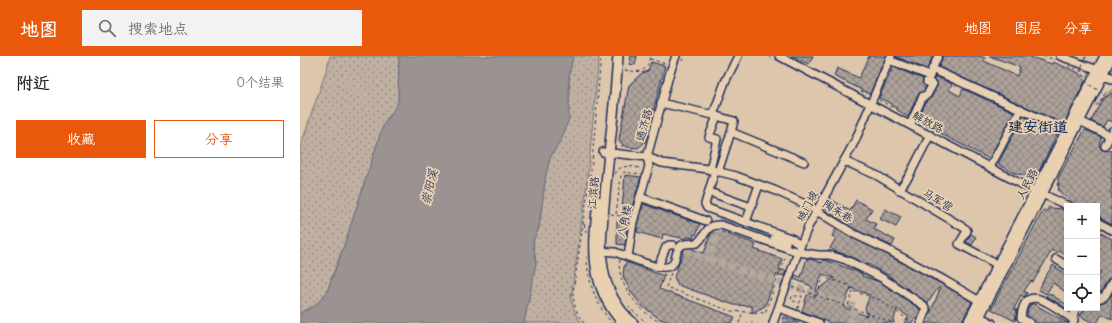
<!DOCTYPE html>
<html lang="zh">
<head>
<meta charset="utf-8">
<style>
	:root { --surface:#fff; --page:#f2f2f2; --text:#222; --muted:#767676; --line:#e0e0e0; --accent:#ea580c }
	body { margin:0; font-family:Delius,"LXGW WenKai TC",sans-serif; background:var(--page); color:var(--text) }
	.controls { position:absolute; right:12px; bottom:12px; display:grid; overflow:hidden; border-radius:0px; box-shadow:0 4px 16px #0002 }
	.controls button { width:36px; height:36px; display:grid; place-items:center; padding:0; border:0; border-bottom:1px solid var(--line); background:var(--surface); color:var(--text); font:20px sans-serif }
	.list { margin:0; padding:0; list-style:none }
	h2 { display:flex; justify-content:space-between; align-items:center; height:52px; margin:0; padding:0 16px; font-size:17px }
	h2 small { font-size:13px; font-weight:400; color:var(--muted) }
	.actions { display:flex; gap:8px; padding:12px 16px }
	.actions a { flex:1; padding:9px 0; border:1px solid var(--accent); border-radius:0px; text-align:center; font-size:14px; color:var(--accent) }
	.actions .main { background:var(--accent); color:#fff }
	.icon { flex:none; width:22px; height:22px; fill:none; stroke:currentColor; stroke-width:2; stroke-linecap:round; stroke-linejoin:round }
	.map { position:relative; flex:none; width:812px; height:267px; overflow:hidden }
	header { display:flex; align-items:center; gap:24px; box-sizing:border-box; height:56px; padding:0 20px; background:var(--accent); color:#fff }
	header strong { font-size:19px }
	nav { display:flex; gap:22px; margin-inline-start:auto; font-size:14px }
	.search { width:280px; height:36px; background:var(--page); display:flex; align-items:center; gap:10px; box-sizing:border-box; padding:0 14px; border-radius:0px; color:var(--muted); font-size:15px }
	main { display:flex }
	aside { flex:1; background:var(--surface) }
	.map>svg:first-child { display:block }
	.grass { fill:url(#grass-dots); stroke:#6e7080 }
	.water { fill:#9a9392; stroke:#676b7d }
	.building { fill:url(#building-cross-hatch); stroke:#1b2f5e; fill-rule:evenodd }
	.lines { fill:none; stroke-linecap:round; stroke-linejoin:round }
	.minor-tunnel { stroke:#b6a89c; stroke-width:7; stroke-dasharray:7 3.5; stroke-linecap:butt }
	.minor-casing { stroke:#1b2f5e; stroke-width:10 }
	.major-casing { stroke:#1b2f5e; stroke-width:12 }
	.path { stroke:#1b2f5e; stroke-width:1; stroke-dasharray:3 3; stroke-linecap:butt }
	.minor { stroke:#e9d0b1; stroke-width:7 }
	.major { stroke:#e9d0b1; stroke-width:9 }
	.path-bridge { stroke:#1b2f5e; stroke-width:1; stroke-dasharray:3 3; stroke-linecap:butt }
	.labels { text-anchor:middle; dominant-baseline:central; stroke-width:3.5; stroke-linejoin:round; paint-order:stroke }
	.street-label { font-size:11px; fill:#1b2f5e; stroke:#e9d0b1 }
	.water-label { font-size:12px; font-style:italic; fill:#344368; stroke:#e9d0b1 }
	.district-label { font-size:15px; font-weight:bold; fill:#1b2f5e; stroke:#e9d0b1 }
</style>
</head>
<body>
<header>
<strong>地图</strong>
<div class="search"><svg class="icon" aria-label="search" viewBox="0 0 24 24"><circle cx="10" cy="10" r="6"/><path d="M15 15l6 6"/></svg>搜索地点</div>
<nav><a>地图</a><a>图层</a><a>分享</a></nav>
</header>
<main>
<aside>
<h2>附近<small>0个结果</small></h2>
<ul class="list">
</ul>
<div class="actions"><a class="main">收藏</a><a>分享</a></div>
</aside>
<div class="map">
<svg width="812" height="267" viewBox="0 0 812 267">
	<defs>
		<pattern id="grass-dots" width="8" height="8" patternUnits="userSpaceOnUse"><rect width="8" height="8" fill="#c0b0a1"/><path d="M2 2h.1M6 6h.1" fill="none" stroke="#9b9086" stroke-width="1.8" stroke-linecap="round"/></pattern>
		<pattern id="building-cross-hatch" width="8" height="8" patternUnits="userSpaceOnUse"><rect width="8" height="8" fill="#ada199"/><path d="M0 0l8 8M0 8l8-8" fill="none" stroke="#8c8480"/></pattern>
	</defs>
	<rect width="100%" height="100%" fill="#ddc6ac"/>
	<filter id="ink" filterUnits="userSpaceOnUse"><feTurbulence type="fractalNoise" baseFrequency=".025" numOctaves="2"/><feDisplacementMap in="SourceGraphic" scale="8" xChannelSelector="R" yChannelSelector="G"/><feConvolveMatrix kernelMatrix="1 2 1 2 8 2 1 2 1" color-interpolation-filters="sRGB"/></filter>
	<g filter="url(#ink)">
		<g class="grass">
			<path d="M30 0H99L98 47 83 70 46 184 33 218 27 236 15 250 2 256 0 259V92L27 12Z"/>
			<path d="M273 0H299L287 128 271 242 275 257 281 267H224L236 207 233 185 239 172 246 118 250 102 262 82 270 40 269 20Z"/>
		</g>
		<path class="water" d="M99 0H273L269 20V63L262 82 250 102 246 118 239 172 233 185 236 207 224 267H0V259L2 256 15 250 27 236 46 184 83 70 98 47Z"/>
		<g class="building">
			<path d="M331 0H337L335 9 329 8Z"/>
			<path d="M491 0H513L509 8Z"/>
			<path d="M569 0H586L570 38 534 20 537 12 559 22Z"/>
			<path d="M596 0H633L627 13 596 1Z"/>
			<path d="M643 0H680L685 2 684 5 717 20 720 11 689 0H728L752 8 753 6 779 17 785 25 764 68 639 11Z"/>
			<path d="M351 6 365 10 345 86 338 92 327 91 323 89 319 83 329 29 342 17 348 15Z"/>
			<path d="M593 11 623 23 622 27 626 31 624 35 618 38 608 61 596 53 597 52 592 50V48L579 42Z"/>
			<path d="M635 20 652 28 649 34 660 40 663 33 714 56 689 103 617 65 627 44 631 42 637 30V25L634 23Z"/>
			<path d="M812 37V66L807 64 803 71 791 65 803 42Z"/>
			<path d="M723 60 758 76 738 117 728 120 714 117 698 108Z"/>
			<path d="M786 74 801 81 799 89 801 93 805 95 808 94 812 95V118L810 121 812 122V133L810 136 812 137V149L810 153 812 154V168L797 160V150H779L769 144 759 135 758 122 784 75Z"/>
			<path d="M325 119 341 121 328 165 325 189 317 188V165H321Z"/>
			<path d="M529 142 550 155 556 144 572 153 566 163 576 168 574 173 595 184 592 190 556 174 523 153Z"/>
			<path d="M343 148 400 168 396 179 394 178 393 182 387 181 386 183 363 178 362 183 337 176Z"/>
			<path d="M751 152 761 153 767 156V200L759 195 757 197 752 194 733 226 731 225 724 235 727 237 724 241 721 239 714 253 717 254 715 265 691 253 741 158 747 154Z"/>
			<path d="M585 153 601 161 596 171 580 163Z"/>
			<path d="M536 173 552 182 586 198 642 228 672 246 661 267H626L640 233 638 232 628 247 591 222 592 221 568 208 567 209 548 199 537 196 530 192 536 182 532 180Z"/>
			<path d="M416 174 456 188 454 193 482 203 479 213 486 215 484 220 477 218 465 250 452 257V250L434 249 378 229 374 221 384 194 391 193 404 197 410 179Z"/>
			<path d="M797 175 812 183V222L808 224 801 236 797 235V222L801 216 797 214Z"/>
			<path d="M671 178 676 181 672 189 666 186Z"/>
			<path d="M507 202 522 207 523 204H525L559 216 562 218V220L580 226 620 253V254L618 261 610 267H604L609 261 597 253 593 267H530L502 255 507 239 515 241 511 230 494 223 495 219 501 221ZM522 218 534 222 515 236ZM551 232 570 239 565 252 567 260 543 251Z"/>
			<path d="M326 206 364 220 359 233 435 261 432 267H372L360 263 342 250 331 236 323 220 324 211Z"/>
			<path d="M753 209 767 219V237L753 227 746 238 739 234 745 221Z"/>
			<path d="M749 237 767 249V253L746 240Z"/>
			<path d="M812 238V263L802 258 797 267H793L780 260 785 252H797V246L801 247 807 244Z"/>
			<path d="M731 248H734L768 267H737L727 259 728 253Z"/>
			<path d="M484 261 499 266V267H482Z"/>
		</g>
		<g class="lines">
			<g class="minor-tunnel">
				<path d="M375 190 408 203 422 163 474 182"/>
				<path d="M408 203 556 251 550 267"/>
			</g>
			<g class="minor-casing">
				<g id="minor">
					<path d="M479 0 723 129 768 150"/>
					<path d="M760 0 798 14"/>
					<path d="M589 4 630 20"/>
					<path d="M632 13 768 75"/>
					<path d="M361 47 413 59 434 65 431 76"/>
					<path d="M413 59 425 26 438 0"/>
					<path d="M780 65 810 80"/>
					<path d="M610 69 623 40 627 39 633 28 627 26 638 0"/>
					<path d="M805 90 812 75"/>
					<path d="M303 96 347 101 370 16 376 0"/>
					<path d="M347 101 362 107 408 113 436 120 474 134 507 149 554 178 588 194 644 224 683 247"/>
					<path d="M544 105 576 119 666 173 667 175 659 188 698 209"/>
					<path d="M690 111 721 53"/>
					<path d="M410 114 417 83 409 81 417 60"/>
					<path d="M415 115 405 148 407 152 493 183 500 190"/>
					<path d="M418 116 431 76 504 106"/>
					<path d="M599 134 609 120 630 79"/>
					<path d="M409 136 451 151"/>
					<path d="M340 141 406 165"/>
					<path d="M446 166 459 129"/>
					<path d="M797 166 812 174"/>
					<path d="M474 182 486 187"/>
					<path d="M297 195 315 196 328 201 333 166 349 110 347 101"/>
					<path d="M328 201C338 204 368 219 374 206 376 201 376 193 382 189 386 187 392 188 397 187 407 179 405 168 421 169L498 196 518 199H529L546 204 582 222 623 249 626 253 621 267"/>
					<path d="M756 203 767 210"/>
					<path d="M358 211 366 191 369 189H373"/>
					<path d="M797 240 801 242 805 240 812 227"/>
					<path d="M479 252 519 267"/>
					<path d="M675 258 692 267"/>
					<path d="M473 267 498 196 508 171 555 85 591 0"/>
					<path d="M730 267 721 262C724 222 756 253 774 264"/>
					<path d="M773 267 774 257 776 252"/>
				</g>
			</g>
			<g class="major-casing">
				<g id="major">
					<path d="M318 0C315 47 309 93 305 139 303 163 299 189 303 212 306 233 317 253 333 267"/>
					<path d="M799 15 803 19 812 22"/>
					<path d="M298 145C293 191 289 230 323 267"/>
					<path d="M668 267 805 0"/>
					<path d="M676 267 812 1"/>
				</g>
			</g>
			<g class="path">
				<path d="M468 0 472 2"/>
				<path d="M743 0 756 4"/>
				<path d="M784 2 790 0"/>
				<path d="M350 3 366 8"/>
				<path d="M382 5 384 0"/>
				<path d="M768 10 781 15 785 21"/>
				<path d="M325 14C340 17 347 17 350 0"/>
				<path d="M561 35 567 38"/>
				<path d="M579 44 593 52"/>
				<path d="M796 49H797L804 39 812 35"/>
				<path d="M318 84 323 91"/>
				<path d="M315 118C321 107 330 111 341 112"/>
				<path d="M725 122 735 120"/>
				<path d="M757 127 760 139"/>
				<path d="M742 155 751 150"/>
				<path d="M311 158 328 162"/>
				<path d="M316 158 321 120 324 116 339 118"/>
				<path d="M284 168 287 179"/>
				<path d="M287 200C287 224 296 249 312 267"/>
				<path d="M320 204C315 227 342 260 363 267"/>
				<path d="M371 217 366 231 430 255 465 257 486 199"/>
				<path d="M363 218 369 220"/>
				<path d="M492 231 595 267"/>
				<path d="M517 239 523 221 548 229 553 235 580 244 613 267"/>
				<path d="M548 249 553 235"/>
				<path d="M328 250 335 257 347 267"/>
				<path d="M497 252H498L502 240H492L491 244 499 247"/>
				<path d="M284 267C276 258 274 249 273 237L292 106 301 0"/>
				<path d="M439 267 443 256"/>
				<path d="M447 267H448"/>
				<path d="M452 267V265"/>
			</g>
			<use href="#minor" class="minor"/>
			<use href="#major" class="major"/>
			<path class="path-bridge" d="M785 2 781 13 788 28 803 37 812 34"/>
		</g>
	</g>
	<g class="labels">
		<g class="street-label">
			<text transform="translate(628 66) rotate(28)">解放路</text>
			<text transform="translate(344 69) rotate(-75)">通济路</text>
			<text transform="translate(727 128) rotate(-63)">人民路</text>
			<text transform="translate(293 137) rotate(-85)">江滨路</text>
			<text transform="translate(638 144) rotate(31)">马军营</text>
			<text transform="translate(507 150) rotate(-62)">城门坡</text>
			<text transform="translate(538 155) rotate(32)">陶朱巷</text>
			<text transform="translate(324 165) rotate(-78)">八角楼</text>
		</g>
		<g class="water-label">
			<text transform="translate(129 131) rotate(-77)">崇阳溪</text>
		</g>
		<g class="district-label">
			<text x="738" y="70">建安街道</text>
		</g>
	</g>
</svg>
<div class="controls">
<button>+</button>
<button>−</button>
<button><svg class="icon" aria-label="locate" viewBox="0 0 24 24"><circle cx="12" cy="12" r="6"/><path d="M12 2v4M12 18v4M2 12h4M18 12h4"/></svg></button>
</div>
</div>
</main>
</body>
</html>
